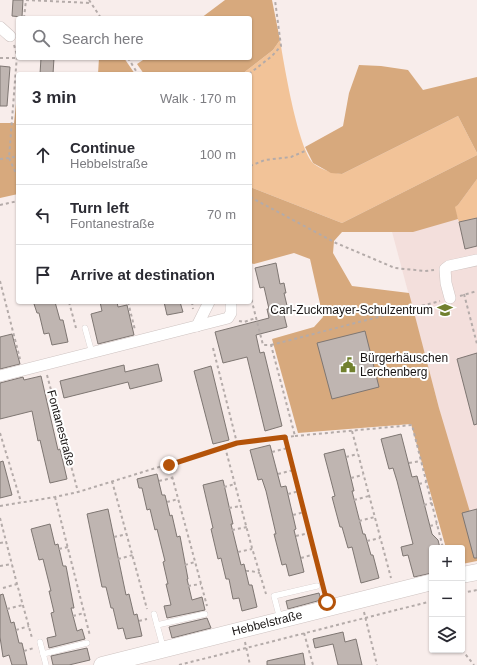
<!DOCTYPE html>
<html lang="en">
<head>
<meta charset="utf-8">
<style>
	:root { --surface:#fff; --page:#f7f7f7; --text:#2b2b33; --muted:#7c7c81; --line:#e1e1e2 }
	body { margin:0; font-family:Helvetica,sans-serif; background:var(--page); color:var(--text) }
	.controls { position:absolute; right:12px; bottom:12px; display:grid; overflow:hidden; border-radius:4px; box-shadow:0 1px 3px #0004 }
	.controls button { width:36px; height:36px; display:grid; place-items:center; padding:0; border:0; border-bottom:1px solid var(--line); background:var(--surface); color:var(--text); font:20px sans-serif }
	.stop { position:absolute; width:12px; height:12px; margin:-9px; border:3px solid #b45309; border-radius:50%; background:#fff }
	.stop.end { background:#b45309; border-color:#fff; box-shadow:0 1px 4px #0008 }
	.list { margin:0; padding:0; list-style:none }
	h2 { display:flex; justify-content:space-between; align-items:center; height:52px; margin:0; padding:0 16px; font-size:17px }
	h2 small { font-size:13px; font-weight:400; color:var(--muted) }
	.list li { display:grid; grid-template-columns:26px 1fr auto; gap:12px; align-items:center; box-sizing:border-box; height:60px; padding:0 16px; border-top:1px solid var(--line) }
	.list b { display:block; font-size:15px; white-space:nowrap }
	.list p { margin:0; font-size:13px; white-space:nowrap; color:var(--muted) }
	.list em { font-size:13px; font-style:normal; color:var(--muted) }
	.icon { flex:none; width:22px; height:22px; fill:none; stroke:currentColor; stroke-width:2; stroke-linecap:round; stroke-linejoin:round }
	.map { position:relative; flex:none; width:477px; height:665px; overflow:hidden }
	.search { position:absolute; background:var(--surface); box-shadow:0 1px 3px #0004; left:16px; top:16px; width:236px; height:44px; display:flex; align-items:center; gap:10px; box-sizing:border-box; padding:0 14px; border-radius:4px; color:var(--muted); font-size:15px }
	.panel { position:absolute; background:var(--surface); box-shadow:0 1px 3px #0004; left:16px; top:72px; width:236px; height:232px; border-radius:4px }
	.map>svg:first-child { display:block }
	.built { fill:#f3dfdc }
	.green { fill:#f2c398 }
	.forest { fill:#d7a97d }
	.building { fill:#bfb5b1; stroke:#7e7672 }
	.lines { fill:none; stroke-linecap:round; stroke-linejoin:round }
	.lane-casing { stroke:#cec3c1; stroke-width:6 }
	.street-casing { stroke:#cec3c1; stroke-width:12 }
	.secondary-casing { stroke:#cec3c1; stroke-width:17 }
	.path { stroke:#b4aba9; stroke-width:2; stroke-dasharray:3 3; stroke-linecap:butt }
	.lane { stroke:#fff; stroke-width:5.5 }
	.street { stroke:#fff; stroke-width:11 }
	.secondary { stroke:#fff; stroke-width:16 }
	.route { stroke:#b45309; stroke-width:5 }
	.labels { text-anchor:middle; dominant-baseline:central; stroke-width:4; stroke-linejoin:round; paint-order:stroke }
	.poi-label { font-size:12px; fill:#191514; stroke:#fff; text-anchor:end }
	.street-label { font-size:12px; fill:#191514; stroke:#fff }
</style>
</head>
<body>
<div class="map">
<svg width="477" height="665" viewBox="0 0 477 665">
	<rect width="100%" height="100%" fill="#f8edeb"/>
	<path class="built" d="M477 162V542L470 543 439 408 387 213Z"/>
	<g class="green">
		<path d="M280 40C284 64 298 150 314 164 322 170 333 173 342 174L458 116 477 153V155L342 223 250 187V74H242L273 50Z"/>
		<path d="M477 179V218L459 222 454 207 458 205Z"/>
	</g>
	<g class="forest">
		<path d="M225 0H272L280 40 273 50 242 74H144L137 64 146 58H250V18H201Z"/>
		<path d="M99 58H124L135 74H98Z"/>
		<path d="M359 65 381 66 408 70 423 90 477 77V153L458 116 342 174 331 173 313 163 305 147 343 126 349 93Z"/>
		<path d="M17 94H18V194L0 198V123H14Z"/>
		<path d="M477 155V179L458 205 455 207 458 219 413 232H342L334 241 333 253 352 286 409 293 439 408 476 532H477V561L462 564V548H446L411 424 298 433 272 339 314 327 323 317 310 259 294 253 254 264 250 263V187L342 223Z"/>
	</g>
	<g class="building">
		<path d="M13 0H23L22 17 12 16Z"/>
		<path d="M41 58H54L53 74H40Z"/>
		<path d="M0 66 10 67 7 106H0Z"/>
		<path d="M477 218V246L465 249 459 222Z"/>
		<path d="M276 263 280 284 284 283 286 293H284L289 314 284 315 287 327 256 335 260 353 264 352 282 426 265 431 247 357 223 363 215 332 269 318 267 309H269L264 287 260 288 255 268Z"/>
		<path d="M36 302H55L60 320H63L68 342 52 345 49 333 44 334 39 313H37L34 304 36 303Z"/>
		<path d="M100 302H117L118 307 127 305 134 335 98 344 91 314 102 311Z"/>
		<path d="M164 302H180L183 312 167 315Z"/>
		<path d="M365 331 379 387 332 399 317 343Z"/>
		<path d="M12 334 20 364 0 369V337Z"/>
		<path d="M477 353V424L474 425 457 359Z"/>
		<path d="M158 364 162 381 130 389 128 382 64 398 60 381 124 365 125 372Z"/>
		<path d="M211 366 229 440 213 444 194 371Z"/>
		<path d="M41 376 58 450 60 449 67 479 50 483 40 440 38 441 32 411 0 419V383L23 377 24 380Z"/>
		<path d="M401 434 412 477 417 476 432 534 438 540 440 548H432V573L414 577 408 555 403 556 401 547 413 544 397 481 393 468 389 469 381 439Z"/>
		<path d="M270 445 281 487 286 486 296 529 294 530 304 572 289 576 286 564 282 565 274 534H276L266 491 262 479 258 480 250 450Z"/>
		<path d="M344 449 354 491H352L363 534H365L371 555H373L379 578 361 583 352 547 348 548 342 527H340L332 497 335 496 324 454Z"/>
		<path d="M3 461 12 495 0 498V462Z"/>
		<path d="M157 474 162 495H165L170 516 172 515 177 537 180 536 188 579H187L192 600 202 597 205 610 167 618 164 606 171 605 166 584H168L163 562 165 561 157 529 155 530 150 509 147 510 142 488H139L137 479Z"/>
		<path d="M223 480 233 524H231L241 565 244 564 249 585H252L257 607 242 611 239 598 233 599 229 579H226L221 558 218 559 211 529 213 528 203 485Z"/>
		<path d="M108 509 126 595 129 594 134 615 137 614 142 636 126 639 123 628 118 629 113 608H111L106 587H102L87 514Z"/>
		<path d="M477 509V558H474L462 513Z"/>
		<path d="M50 524 55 545 58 544 63 566H66L74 608H71L77 631 82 629 85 639 49 648 47 638 56 636 51 613 54 612 49 591H51L43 559 39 560 31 529Z"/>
		<path d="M319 593 321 600 288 609 286 601Z"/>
		<path d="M3 594 11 623 14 622 19 643H22L27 665H12L9 655 3 657 0 637V595Z"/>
		<path d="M207 618 211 628 172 638 169 627Z"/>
		<path d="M343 632 345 642 356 639 362 665H338L333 644 315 648 313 639Z"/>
		<path d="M87 648 90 660 69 665H53L51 656Z"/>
		<path d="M303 653 305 665H267V661Z"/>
	</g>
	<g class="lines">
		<g class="lane-casing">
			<g id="lane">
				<path d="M85 328 92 353"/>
				<path d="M154 614 163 647"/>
				<path d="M280 619 274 596 317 586"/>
				<path d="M157 625 205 614"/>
				<path d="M40 642 46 665"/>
				<path d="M43 654 87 643"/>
			</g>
		</g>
		<g class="street-casing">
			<g id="street">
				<path d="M0 27 10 36"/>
				<path d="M450 298 446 283 445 269 449 266 477 260"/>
				<path d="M197 326 209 302"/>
				<path d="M0 376 228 318 231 313V302"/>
			</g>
		</g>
		<g class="secondary-casing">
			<g id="secondary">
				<path d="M462 575 477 572"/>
				<path d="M102 665 432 582"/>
			</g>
		</g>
		<g class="path">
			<path d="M26 0 91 3"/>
			<path d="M89 0 101 18"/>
			<path d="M24 18 26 0"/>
			<path d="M14 45 17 55 9 158 18 178"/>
			<path d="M0 58H16"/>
			<path d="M128 58 138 74"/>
			<path d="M249 74 272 56 281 46 275 0"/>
			<path d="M0 159 9 158 18 156"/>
			<path d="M250 166 265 160 291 157 305 151"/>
			<path d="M250 197 336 243 395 268 425 271 434 270"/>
			<path d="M0 205 18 201"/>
			<path d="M0 281 20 359"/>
			<path d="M464 294 477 344"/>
			<path d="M460 296 477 291"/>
			<path d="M69 302 76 328"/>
			<path d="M128 302 135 330"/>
			<path d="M192 302 193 309"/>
			<path d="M239 321 244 322 256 318"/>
			<path d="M271 345 440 301"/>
			<path d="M213 348 237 443"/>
			<path d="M47 375 78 492"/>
			<path d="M352 431 391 578"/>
			<path d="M0 433 21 502"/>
			<path d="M295 436 412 425 443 548"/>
			<path d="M285 437 321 580"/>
			<path d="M225 447 252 548 266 594"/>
			<path d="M272 452 288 448"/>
			<path d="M346 457 358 454"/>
			<path d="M409 463 421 461"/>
			<path d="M169 465 207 606"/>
			<path d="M278 474 294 470"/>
			<path d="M351 478 363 475"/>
			<path d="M112 481 147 609"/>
			<path d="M159 481 172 478"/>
			<path d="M419 484 426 482"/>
			<path d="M224 487 235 484"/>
			<path d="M288 494 299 491"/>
			<path d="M55 497 90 636"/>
			<path d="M354 500 369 496"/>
			<path d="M167 502 178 499"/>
			<path d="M424 505 432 503"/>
			<path d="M0 506 55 497 78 492 237 443 295 436 271 345H263L250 294"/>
			<path d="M229 508 241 506"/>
			<path d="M293 515 304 512"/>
			<path d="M0 518 17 584 32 638"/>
			<path d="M359 521 375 517"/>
			<path d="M430 526 437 524"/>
			<path d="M232 530 247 527"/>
			<path d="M296 536 309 533"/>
			<path d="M114 537 127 534"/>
			<path d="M367 541 380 538"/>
			<path d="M0 543 6 542"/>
			<path d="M59 549 68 547"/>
			<path d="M238 552 252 549"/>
			<path d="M301 558 315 554"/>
			<path d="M118 559 133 555"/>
			<path d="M185 565 195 562"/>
			<path d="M0 566 12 564"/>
			<path d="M246 571H251L260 573"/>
			<path d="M188 586 201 584"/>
			<path d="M3 588 17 584"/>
			<path d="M462 593 477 590"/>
			<path d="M7 609 23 605"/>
			<path d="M364 612 377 665"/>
			<path d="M73 616 84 613"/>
			<path d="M139 621 147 619"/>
			<path d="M16 630 29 626"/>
			<path d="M304 633 313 665"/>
			<path d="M245 642 250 665"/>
			<path d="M462 650 474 665"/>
			<path d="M24 651 34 648"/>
			<path d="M179 665 432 601"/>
		</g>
		<use href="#lane" class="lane"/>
		<use href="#street" class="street"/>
		<use href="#secondary" class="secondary"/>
	</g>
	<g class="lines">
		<path class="route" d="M169 465 237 443 285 437 327 602"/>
	</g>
	<defs>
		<g id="school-bare" transform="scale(1.2)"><path d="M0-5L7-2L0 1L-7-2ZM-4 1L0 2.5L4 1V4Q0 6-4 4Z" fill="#71802e" stroke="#fff" stroke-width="2.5" paint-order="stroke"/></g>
		<g id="civic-bare" transform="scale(1.2)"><path d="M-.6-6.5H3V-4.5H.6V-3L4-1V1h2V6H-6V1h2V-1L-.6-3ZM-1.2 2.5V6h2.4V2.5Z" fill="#71802e" stroke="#fff" stroke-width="2.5" paint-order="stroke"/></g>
	</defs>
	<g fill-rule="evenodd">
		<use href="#school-bare" x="445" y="310"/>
		<use href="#civic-bare" x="348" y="365"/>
	</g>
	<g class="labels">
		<g class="poi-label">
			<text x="433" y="310">Carl-Zuckmayer-Schulzentrum</text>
			<text x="360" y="358" text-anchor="start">Bürgerhäuschen<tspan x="360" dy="14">Lerchenberg</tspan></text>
		</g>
		<g class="street-label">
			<text transform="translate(61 428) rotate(75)">Fontanestraße</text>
			<text transform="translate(267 623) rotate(-14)">Hebbelstraße</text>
		</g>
	</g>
</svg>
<div class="controls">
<button>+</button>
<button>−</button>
<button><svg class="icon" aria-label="layers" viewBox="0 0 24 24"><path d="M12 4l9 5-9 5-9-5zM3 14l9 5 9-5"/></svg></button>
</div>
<div class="stop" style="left:327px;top:602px"></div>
<div class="stop end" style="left:169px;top:465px"></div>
<div class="search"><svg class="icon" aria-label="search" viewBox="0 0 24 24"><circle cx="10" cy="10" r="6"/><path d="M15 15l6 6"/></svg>Search here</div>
<section class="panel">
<h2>3 min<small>Walk · 170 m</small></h2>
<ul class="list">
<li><svg class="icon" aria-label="ahead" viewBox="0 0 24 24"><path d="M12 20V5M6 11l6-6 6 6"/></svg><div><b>Continue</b><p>Hebbelstraße</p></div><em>100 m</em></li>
<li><svg class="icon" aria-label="left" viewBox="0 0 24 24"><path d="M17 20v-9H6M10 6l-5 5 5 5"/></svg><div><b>Turn left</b><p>Fontanestraße</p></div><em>70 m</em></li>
<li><svg class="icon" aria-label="arrive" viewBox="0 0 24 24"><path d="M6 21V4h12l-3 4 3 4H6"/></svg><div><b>Arrive at destination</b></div></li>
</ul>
</section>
</div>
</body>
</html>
